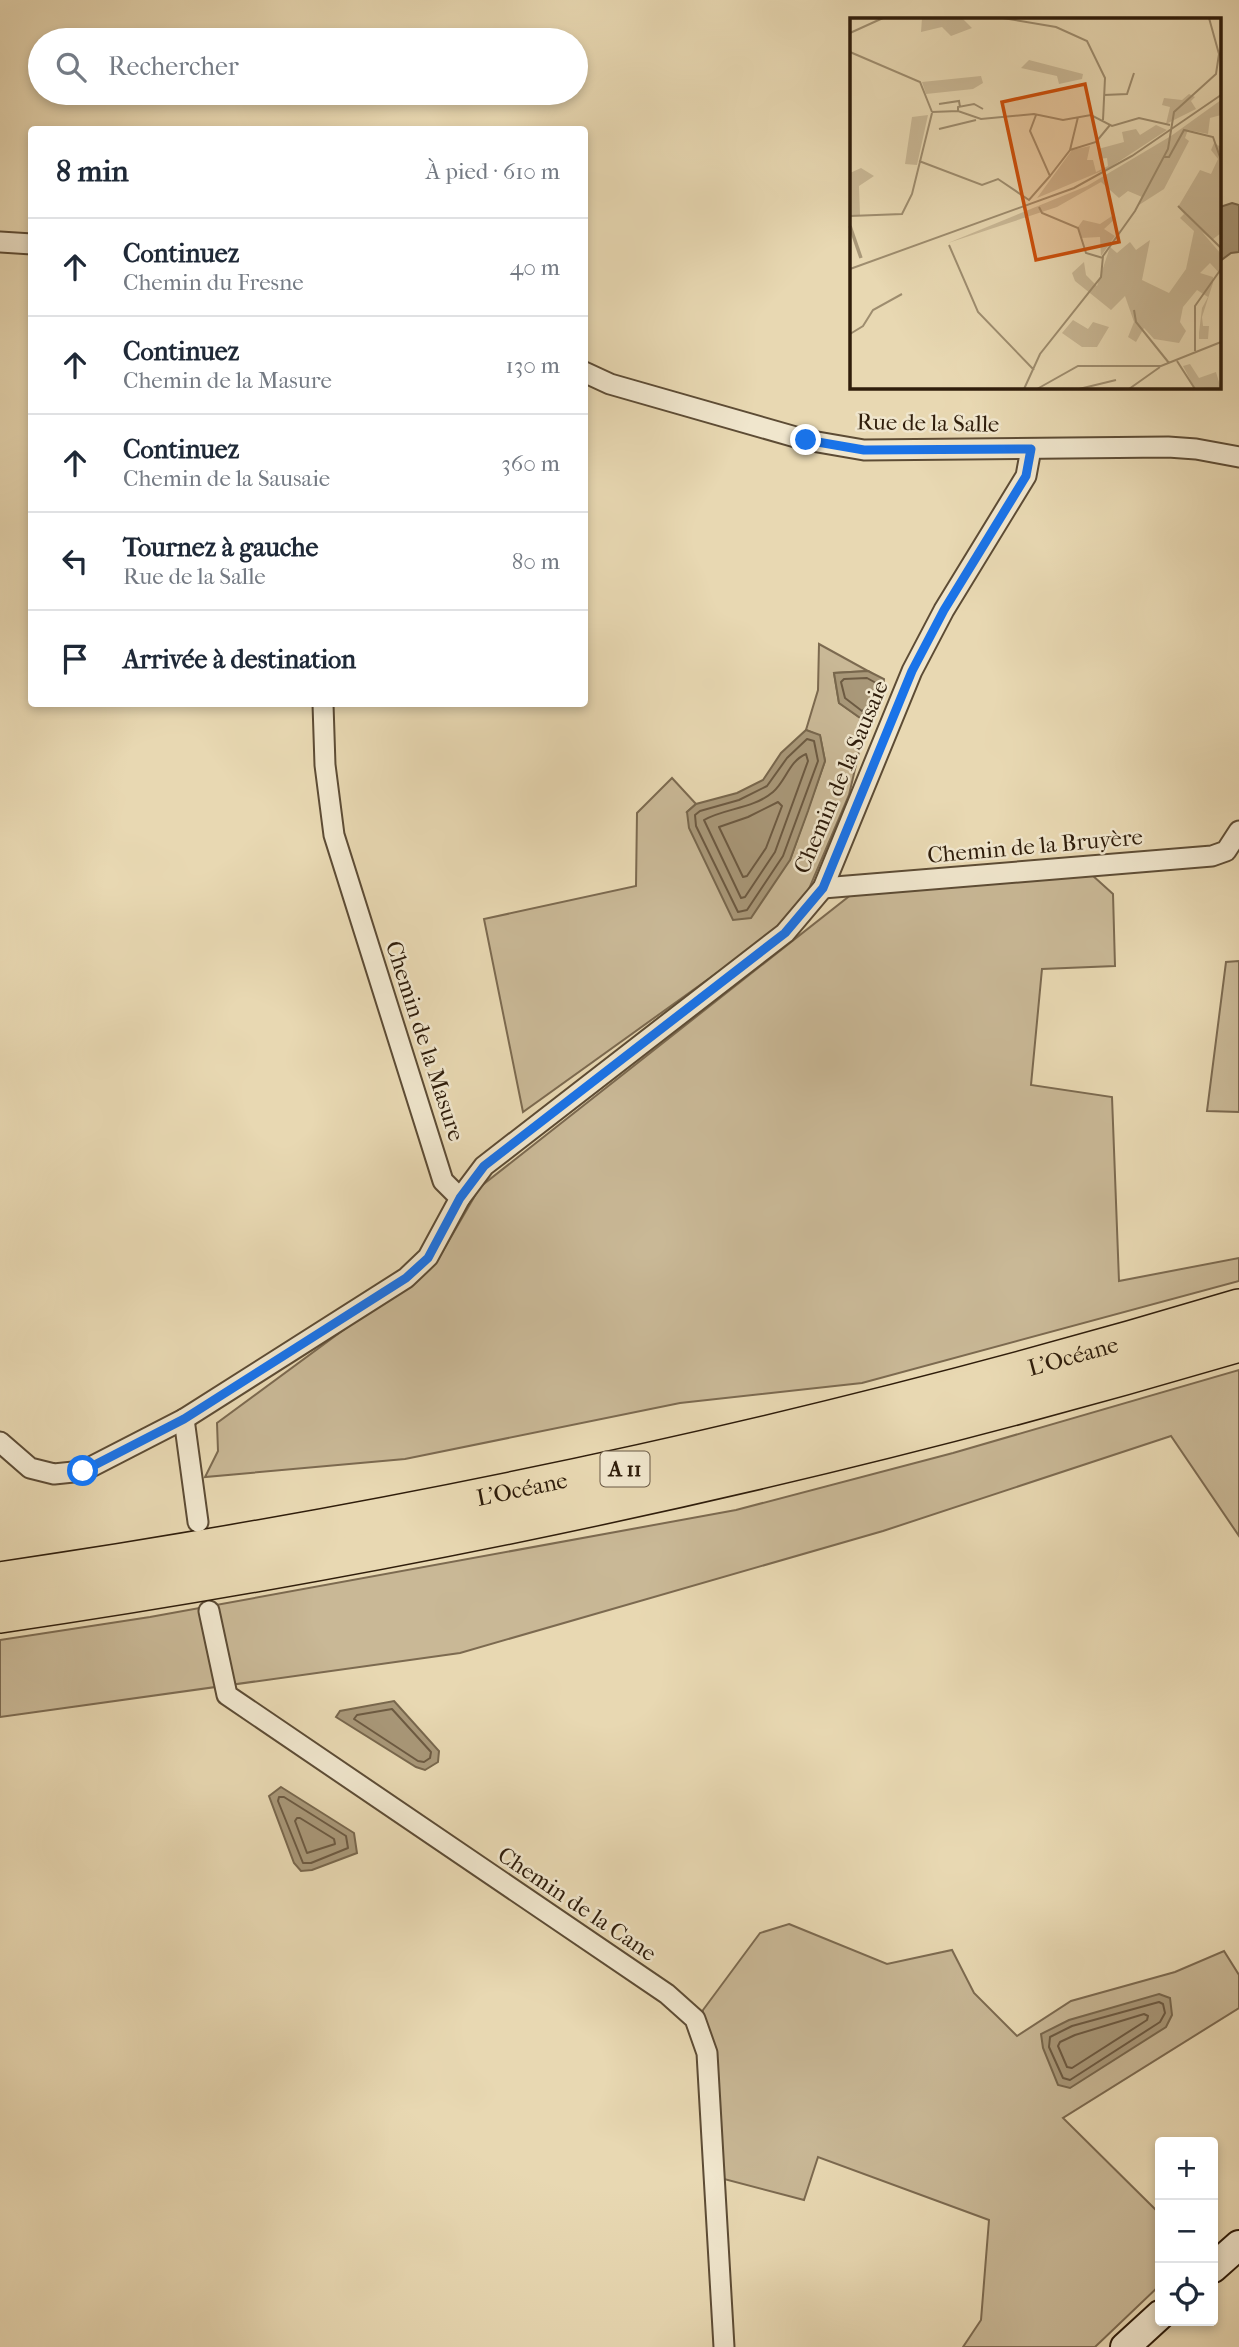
<!DOCTYPE html>
<html lang="fr">
<head>
<meta charset="utf-8">
<style>
	:root { --surface:#fff; --page:#f6f6f7; --text:#1f2937; --muted:#747a83; --line:#e0e1e3 }
	body { margin:0; font-family:"IM FELL French Canon",serif; background:var(--page); color:var(--text) }
	.controls { position:absolute; right:21px; bottom:21px; display:grid; overflow:hidden; border-radius:7px; box-shadow:0 4px 10px #0003 }
	.controls button { width:63px; height:63px; display:grid; place-items:center; padding:0; border:0; border-bottom:2px solid var(--line); background:var(--surface); color:var(--text); font:35px sans-serif }
	.stop { position:absolute; width:21px; height:21px; margin:-16px; border:5px solid #1a73e8; border-radius:50%; background:#fff }
	.stop.end { background:#1a73e8; border-color:#fff; box-shadow:0 2px 7px #0008 }
	.list { margin:0; padding:0; list-style:none }
	h2 { display:flex; justify-content:space-between; align-items:center; height:91px; margin:0; padding:0 28px; font-size:30px }
	h2 small { font-size:23px; font-weight:400; color:var(--muted) }
	.list li { display:grid; grid-template-columns:46px 1fr auto; gap:21px; align-items:center; box-sizing:border-box; height:98px; padding:0 28px; border-top:2px solid var(--line) }
	.list b { display:block; font-size:26px; white-space:nowrap }
	.list p { margin:0; font-size:23px; white-space:nowrap; color:var(--muted) }
	.list em { font-size:23px; font-style:normal; color:var(--muted) }
	.icon { flex:none; width:38px; height:38px; fill:none; stroke:currentColor; stroke-width:2; stroke-linecap:round; stroke-linejoin:round }
	.map { position:relative; flex:none; width:1239px; height:2347px; overflow:hidden }
	.search { position:absolute; background:var(--surface); box-shadow:0 4px 10px #0003; left:28px; top:28px; width:560px; height:77px; display:flex; align-items:center; gap:18px; box-sizing:border-box; padding:0 24px; border-radius:38px; color:var(--muted); font-size:26px }
	.panel { position:absolute; background:var(--surface); box-shadow:0 4px 10px #0003; left:28px; top:126px; width:560px; height:581px; border-radius:7px }
	.map>svg:first-child { display:block }
	.green { fill:#c9b896; stroke:#7c6a50; stroke-width:2 }
	.water { fill:#a99879; stroke:#78674d; stroke-width:2 }
	.lines { fill:none; stroke-linecap:round; stroke-linejoin:round }
	.shore { stroke:#6c5a42; stroke-width:2 }
	.street-casing { stroke:#5d4c35; stroke-width:23 }
	.secondary-casing { stroke:#2f1d0b; stroke-width:32 }
	.highway-casing { stroke:#2f1d0b; stroke-width:40 }
	.street { stroke:#f0e6cd; stroke-width:19 }
	.secondary { stroke:#f0e6cd; stroke-width:28 }
	.highway { stroke:#e8d8b2; stroke-width:37 }
	.route { stroke:#1a73e8; stroke-width:9 }
	.labels { text-anchor:middle; dominant-baseline:central; stroke-width:5; stroke-linejoin:round; paint-order:stroke }
	.shield { fill:#f0e6cd; stroke:#695945; stroke-width:2 }
	.shield-label { font-size:21px; font-weight:bold; fill:#2f1d0b }
	.street-label { font-size:23px; fill:#2f1d0b; stroke:#f0e6cd }
	.inset-river { fill:none; stroke:#a99879; stroke-width:3.5 }
	.inset-road { fill:none; stroke:#9e8d6f; stroke-width:2 }
	.view { fill:#cc500c; fill-opacity:0.15; stroke:#cc500c; stroke-width:3.5 }
	.inset-edge { fill:none; stroke:#2f1d0b; stroke-width:3.5 }
</style>
</head>
<body>
<div class="map">
<svg width="1239" height="2347" viewBox="0 0 1239 2347">
	<rect width="100%" height="100%" fill="#e8d8b2"/>
	<filter id="stains"><feTurbulence type="fractalNoise" baseFrequency=".00286" numOctaves="4"/><feColorMatrix values="0 0 0 0 .2 0 0 0 0 .09 0 0 0 0 .02 0 0 0 .5 -.17"/></filter>
	<radialGradient id="worn" r=".72"><stop offset=".6" stop-color="#630" stop-opacity="0"/><stop offset="1" stop-color="#630" stop-opacity=".3"/></radialGradient>
	<g class="green">
		<path d="M819 644 868 671 834 673 839 703 866 722 849 795 806 896 767 937 523 1112 484 919 636 886 637 813 672 778 696 804 687 812 790 860 825 761 820 736 806 730 818 690Z"/>
		<path d="M1092 875 1113 894 1115 966 1042 969 1031 1085 1112 1097 1119 1281 1239 1258V1281L862 1383 680 1403 405 1459 205 1477 218 1451 217 1423 437 1261 480 1187 852 894Z"/>
		<path d="M1239 961V1112L1207 1111 1226 962Z"/>
		<path d="M1239 1370V1536L1171 1436 883 1531 460 1653 0 1717V1640L150 1617 736 1510 953 1453Z"/>
		<path d="M789 1924 887 1964 952 1950 974 1993 1017 2036 1071 2001 1175 1972 1224 1951 1239 1975V2008L1063 2118 1160 2214V2285L1095 2347H963L981 2320 989 2220 818 2157 804 2200 705 2174 700 2065 703 2010 760 1933Z"/>
	</g>
	<g class="water">
		<path d="M1232 203 1239 205V252L1231 253 1220 261V207Z"/>
		<path d="M868 671 884 679 882 696 866 722 839 703 834 673Z"/>
		<path d="M806 730 820 735 825 761 808 811 790 860 751 918 733 920 689 828 687 812 696 804 737 793 763 780 781 753Z"/>
		<path d="M394 1701 439 1751 438 1762 425 1770 416 1767 336 1717 340 1711Z"/>
		<path d="M281 1787 354 1833 357 1853 312 1870 301 1871 294 1863 269 1796Z"/>
		<path d="M1159 1994 1170 1998 1172 2015 1166 2027 1070 2088 1058 2085 1043 2048 1041 2034 1069 2020Z"/>
	</g>
	<g class="lines">
		<g class="shore">
			<path d="M867 678 876 683C876 693 871 706 862 711L845 698 841 682 844 679Z"/>
			<path d="M807 739 814 741 818 761 783 856 747 910 738 912 696 826 695 815 700 811 739 800 767 786 787 758Z"/>
			<path d="M806 754 808 761 775 852 745 897 741 898 704 820C725 808 753 809 773 792 786 781 789 761 806 754Z"/>
			<path d="M778 802 782 806 766 848 747 876 743 877 719 827 748 817Z"/>
			<path d="M392 1709 431 1752 430 1758 424 1762 418 1761 354 1719 357 1715Z"/>
			<path d="M279 1797H284L346 1836 348 1848 311 1863H303L278 1801Z"/>
			<path d="M297 1818H300L334 1839 335 1844 307 1853 295 1821Z"/>
			<path d="M1159 2002 1163 2004 1165 2013 1160 2022 1070 2080 1063 2078 1049 2047 1050 2037 1072 2026Z"/>
			<path d="M1144 2014 1148 2016 1147 2020 1072 2068 1067 2067 1058 2046 1060 2042 1075 2035Z"/>
		</g>
		<g class="street-casing">
			<g id="street">
				<path d="M0 242 32 244"/>
				<path d="M584 372 610 384 806 440 864 450 1168 447 1196 449 1239 457"/>
				<path d="M823 888 1212 856 1226 851 1239 831"/>
				<path d="M460 1198 484 1166 785 933 823 888 912 671 944 610 1026 476 1031 449"/>
				<path d="M184 1419 198 1522"/>
				<path d="M0 1442 30 1468 54 1474 83 1471 184 1419 406 1278 428 1257 460 1198 443 1181 334 835 325 765 323 704"/>
				<path d="M209 1611 227 1695 667 1994 695 2019 707 2053 724 2347"/>
			</g>
		</g>
		<g class="secondary-casing">
			<g id="secondary">
				<path d="M1213 2268 1239 2245"/>
				<path d="M1125 2347 1160 2315"/>
			</g>
		</g>
		<g class="highway-casing">
			<g id="highway">
				<path id="s1" d="M0 1581C420 1519 833 1430 1239 1308"/>
				<path d="M0 1614C422 1552 830 1464 1239 1343"/>
			</g>
		</g>
		<use href="#street" class="street"/>
		<use href="#secondary" class="secondary"/>
		<use href="#highway" class="highway"/>
	</g>
	<g class="lines">
		<path class="route" d="M83 1471 184 1419 406 1278 428 1258 460 1198 484 1166 785 933 823 888 912 671 944 610 1026 476 1031 449 864 450 806 440"/>
	</g>
	<g class="labels">
		<rect class="shield" x="600.5" y="1451.5" width="49" height="35" rx="5"/>
		<g class="shield-label">
			<text x="625" y="1469">A 11</text>
		</g>
		<g class="street-label">
			<text transform="translate(928 423) rotate(1)">Rue de la Salle</text>
			<text transform="translate(841 777) rotate(-67)">Chemin de la Sausaie</text>
			<text transform="translate(1035 846) rotate(-5)">Chemin de la Bruyère</text>
			<text transform="translate(425 1041) rotate(72)">Chemin de la Masure</text>
			<text stroke="none"><textPath href="#s1" startOffset="1097">L’Océane</textPath></text>
			<text stroke="none"><textPath href="#s1" startOffset="530">L’Océane</textPath></text>
			<text transform="translate(577 1904) rotate(34)">Chemin de la Cane</text>
		</g>
	</g>
	<g transform="translate(850 18)">
		<rect width="371" height="371" fill="#e8d8b2"/>
		<path d="M72 0H112L122 10 101 18 92 9 71 14ZM179 42 233 56 232 61 209 66 207 58 171 50ZM131 58 133 65 123 71 76 76 72 64ZM339 76 345 79 341 83 346 91 316 106 320 89 312 87 314 80 332 82ZM371 82V97L360 100 358 116 338 112 335 120 339 123 314 171 289 187 292 179 278 173 269 180 251 164 207 189 98 225 237 168 321 118ZM78 97 67 147 55 146 62 99ZM306 107 317 112 259 150 187 180 222 132 240 128 237 142H243L246 154 258 148 257 140 249 141 248 131 274 124 272 114 286 111 290 117ZM364 125 371 129V215L362 222 352 214 371 236V257L360 245 350 255 363 259V265L352 299 353 308H359L358 321H349V315L352 290 358 279 347 272 333 289 330 304 336 313 329 325 304 321 294 310 286 324 278 319 284 304 275 278 261 292 225 263 222 255 234 244 236 257 247 268 260 229 267 235 280 224 286 232 300 222 292 262 319 275 336 251 344 213 330 200 334 196 328 189 350 152 361 156 368 141 361 132ZM11 150 24 158 9 168 10 197H0V155ZM262 198 265 201 254 211 265 218 251 238 250 219 231 220 228 209 233 202 250 206ZM223 302 238 311 243 304 259 309 247 329H232L212 315ZM340 346 349 360 366 354 371 371 344 369 333 348Z" fill="#c9b896"/>
		<path class="inset-river" d="M0 208 11 240"/>
		<path class="inset-road" d="M153 0 206 9 237 23 255 60 253 102M0 15 33 0M0 34 70 64 82 94M254 77 277 76 284 55M89 86 109 83 110 89M108 93V89L124 86 133 91M82 94 108 93 131 101 184 96 213 102 241 97 262 108 289 100 320 107M89 111 126 102M220 132 246 124 260 107M313 139H319L334 112 363 119 371 142M69 143 132 167 148 161 179 182 200 158 180 113 186 97M200 158 220 132 228 99M328 188 371 230M189 189 192 195 228 210 236 235 253 240M0 198 52 196 62 176 82 95M99 227 128 294 184 352M0 251 224 170 282 138 371 77M284 292 286 304 319 345M0 316 13 308 23 292 52 276M345 333V288L371 251M327 343 345 371M174 371 190 336 251 259 253 238 285 193 318 131 324 94 366 56 369 36 359 0M187 371 228 348H311L371 324M229 371 266 362M279 371 310 349"/>
		<path class="view" d="M235 66 269 224 186 242 152 84Z"/>
		<rect width="371" height="371" class="inset-edge"/>
	</g>
	<rect width="100%" height="100%" filter="url(#stains)"/>
	<rect width="100%" height="100%" fill="url(#worn)"/>
</svg>
<div class="controls">
<button>+</button>
<button>−</button>
<button><svg class="icon" aria-label="locate" viewBox="0 0 24 24"><circle cx="12" cy="12" r="6"/><path d="M12 2v4M12 18v4M2 12h4M18 12h4"/></svg></button>
</div>
<div class="stop" style="left:83px;top:1471px"></div>
<div class="stop end" style="left:806px;top:440px"></div>
<div class="search"><svg class="icon" aria-label="search" viewBox="0 0 24 24"><circle cx="10" cy="10" r="6"/><path d="M15 15l6 6"/></svg>Rechercher</div>
<section class="panel">
<h2>8 min<small>À pied · 610 m</small></h2>
<ul class="list">
<li><svg class="icon" aria-label="ahead" viewBox="0 0 24 24"><path d="M12 20V5M6 11l6-6 6 6"/></svg><div><b>Continuez</b><p>Chemin du Fresne</p></div><em>40 m</em></li>
<li><svg class="icon" aria-label="ahead" viewBox="0 0 24 24"><path d="M12 20V5M6 11l6-6 6 6"/></svg><div><b>Continuez</b><p>Chemin de la Masure</p></div><em>130 m</em></li>
<li><svg class="icon" aria-label="ahead" viewBox="0 0 24 24"><path d="M12 20V5M6 11l6-6 6 6"/></svg><div><b>Continuez</b><p>Chemin de la Sausaie</p></div><em>360 m</em></li>
<li><svg class="icon" aria-label="left" viewBox="0 0 24 24"><path d="M17 20v-9H6M10 6l-5 5 5 5"/></svg><div><b>Tournez à gauche</b><p>Rue de la Salle</p></div><em>80 m</em></li>
<li><svg class="icon" aria-label="arrive" viewBox="0 0 24 24"><path d="M6 21V4h12l-3 4 3 4H6"/></svg><div><b>Arrivée à destination</b></div></li>
</ul>
</section>
</div>
</body>
</html>
